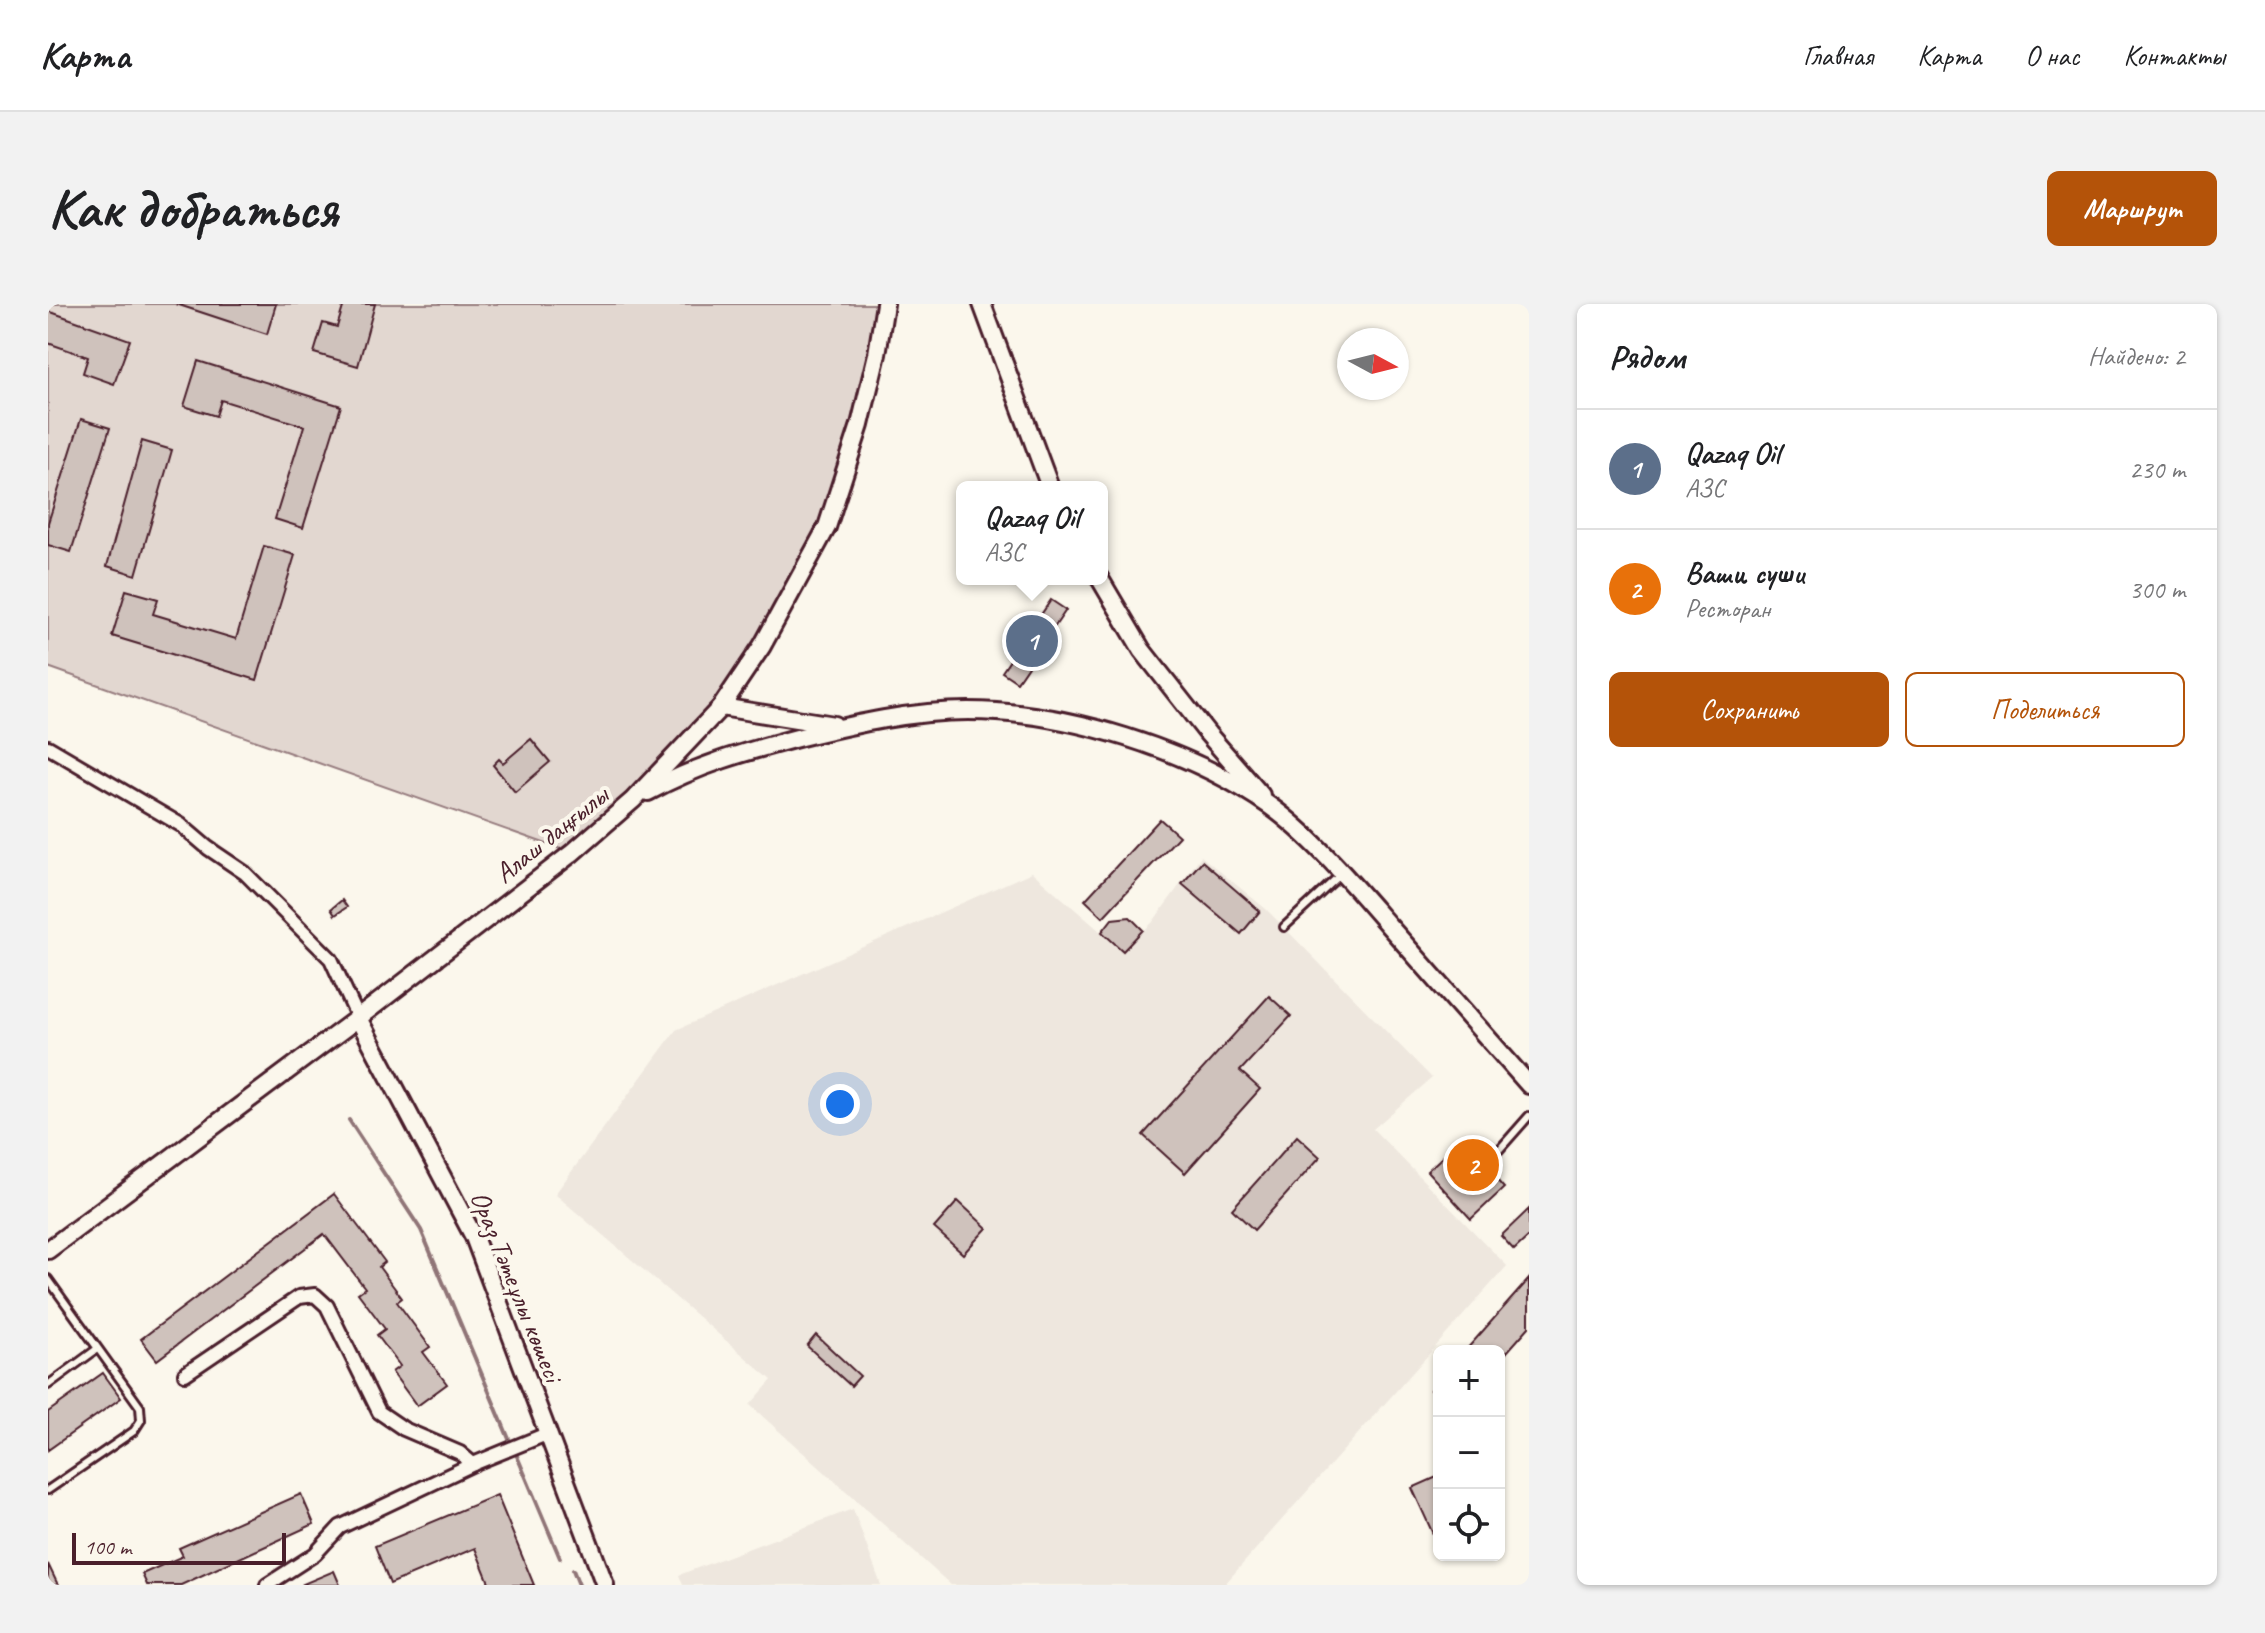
<!DOCTYPE html>
<html lang="ru">
<head>
<meta charset="utf-8">
<style>
	:root { --surface:#fff; --page:#f2f2f2; --text:#202124; --muted:#757577; --line:#e0e0e0; --accent:#b45309 }
	body { margin:0; font-family:Caveat,sans-serif; background:var(--page); color:var(--text) }
	.controls { position:absolute; right:24px; bottom:24px; display:grid; overflow:hidden; border-radius:12px; box-shadow:0 2px 6px #0004 }
	.controls button { width:72px; height:72px; display:grid; place-items:center; padding:0; border:0; border-bottom:2px solid var(--line); background:var(--surface); color:var(--text); font:40px sans-serif }
	.compass { position:absolute; left:1289px; top:24px; width:72px; height:72px; border-radius:50%; background:var(--surface); box-shadow:0 2px 6px #0004; rotate:97deg }
	.scale { position:absolute; left:24px; bottom:20px; width:214px; box-sizing:border-box; padding-left:8px; border:4px solid #4a1f2b; border-top:0; font-size:22px; line-height:28px; white-space:nowrap; color:#4a1f2b; -webkit-text-stroke:6px #fbf7ec; paint-order:stroke }
	.you { position:absolute; left:792px; top:800px; width:28px; height:28px; margin:-20px; border:6px solid #fff; border-radius:50%; background:#1a73e8; box-shadow:0 0 0 12px #1a73e833 }
	.badge { display:grid; place-items:center; width:52px; height:52px; border-radius:50%; background:var(--accent); color:#fff; font-size:26px; font-weight:700 }
	.pin { position:absolute; translate:-50% -50%; border:4px solid #fff; box-shadow:0 2px 8px #0006 }
	.popup { position:absolute; left:908px; top:177px; width:152px; height:104px; box-sizing:border-box; display:grid; place-content:center; border-radius:12px; background:var(--surface); filter:drop-shadow(0 2px 6px #0005); font-size:26px; white-space:nowrap; color:var(--muted) }
	.popup b { font-size:30px; color:var(--text) }
	.popup::after { content:''; position:absolute; left:50%; top:100%; margin-left:-16px; border:16px solid transparent; border-top-color:var(--surface) }
	.list { margin:0; padding:0; list-style:none }
	h2 { display:flex; justify-content:space-between; align-items:center; height:104px; margin:0; padding:0 32px; font-size:34px }
	h2 small { font-size:26px; font-weight:400; color:var(--muted) }
	.list li { display:grid; grid-template-columns:52px 1fr auto; gap:24px; align-items:center; box-sizing:border-box; height:120px; padding:0 32px; border-top:2px solid var(--line) }
	.list b { display:block; font-size:30px; white-space:nowrap }
	.list p { margin:0; font-size:26px; white-space:nowrap; color:var(--muted) }
	.list em { font-size:26px; font-style:normal; color:var(--muted) }
	.actions { display:flex; gap:16px; padding:24px 32px }
	.actions a { flex:1; padding:18px 0; border:2px solid var(--accent); border-radius:12px; text-align:center; font-size:28px; color:var(--accent) }
	.actions .main { background:var(--accent); color:#fff }
	.icon { flex:none; width:44px; height:44px; fill:none; stroke:currentColor; stroke-width:2; stroke-linecap:round; stroke-linejoin:round }
	.map { position:relative; flex:none; width:1481px; height:1281px; overflow:hidden; border-radius:12px }
	header { display:flex; align-items:center; gap:48px; box-sizing:border-box; height:112px; padding:0 40px; background:var(--surface); border-bottom:2px solid var(--line) }
	header strong { font-size:38px }
	nav { display:flex; gap:44px; margin-inline-start:auto; font-size:28px }
	.intro { display:flex; align-items:center; justify-content:space-between; box-sizing:border-box; height:192px; padding:0 48px }
	h1 { margin:0; font-size:56px }
	.button { padding:20px 36px; border-radius:12px; background:var(--accent); color:#fff; font-size:28px; font-weight:700 }
	main { display:flex; gap:48px; padding:0 48px }
	aside { flex:1; background:var(--surface); border-radius:12px; box-shadow:0 2px 6px #0004 }
	.map>svg:first-child { display:block }
	.built { fill:#eee7de }
	.green { fill:#e2d7d0; stroke:#967b7e; stroke-width:2 }
	.lines { fill:none; stroke-linecap:round; stroke-linejoin:round }
	.stream { stroke:#907477; stroke-width:4 }
	.building { fill:#cfc2bc; stroke:#4a1f2b; stroke-width:2 }
	.lane-casing { stroke:#4a1f2b; stroke-width:12 }
	.street-casing { stroke:#4a1f2b; stroke-width:18 }
	.secondary-casing { stroke:#4a1f2b; stroke-width:22 }
	.lane { stroke:#fbf7ec; stroke-width:6 }
	.street { stroke:#fbf7ec; stroke-width:12 }
	.secondary { stroke:#fbf7ec; stroke-width:16 }
	.labels { text-anchor:middle; dominant-baseline:central; stroke-width:8; stroke-linejoin:round; paint-order:stroke }
	.street-label { font-size:28px; fill:#4a1f2b; stroke:#fbf7ec }
</style>
</head>
<body>
<header>
<strong>Карта</strong>
<nav><a>Главная</a><a>Карта</a><a>О нас</a><a>Контакты</a></nav>
</header>
<div class="intro"><h1>Как добраться</h1><a class="button">Маршрут</a></div>
<main>
<div class="map">
<svg width="1481" height="1281" viewBox="0 0 1481 1281">
	<rect width="100%" height="100%" fill="#fbf7ec"/>
	<filter id="ink" filterUnits="userSpaceOnUse"><feTurbulence type="fractalNoise" baseFrequency=".0125" numOctaves="2"/><feDisplacementMap in="SourceGraphic" scale="16" xChannelSelector="R" yChannelSelector="G"/><feConvolveMatrix kernelMatrix="1 2 1 2 8 2 1 2 1" color-interpolation-filters="sRGB"/></filter>
	<g filter="url(#ink)">
		<g class="built">
			<path d="M1153 552 1218 605 1384 774 1325 825 1459 962 1176 1281H903L702 1101 724 1076 507 890 628 726 984 568 1075 647 1104 619Z"/>
			<path d="M805 1205 833 1281H635L631 1271Z"/>
		</g>
		<path class="green" d="M0 0H837L779 223 673 403 524 549 0 363Z"/>
		<g class="lines">
			<g class="stream">
				<path d="M301 816 373 926 461 1135"/>
				<path d="M469 1152 512 1254"/>
				<path d="M525 1266 531 1281"/>
			</g>
		</g>
		<g class="building">
			<path d="M128 0H228L219 30Z"/>
			<path d="M296 0H327L310 62 266 49 275 19 289 23Z"/>
			<path d="M0 7 82 36 66 80 35 69 40 53 0 39Z"/>
			<path d="M150 57 293 102 255 224 227 215 256 122 173 96 168 112 136 102Z"/>
			<path d="M33 115 62 124 23 248 0 241V219Z"/>
			<path d="M94 137 124 146 88 271 59 262Z"/>
			<path d="M216 242 247 251 209 376 64 332 78 286 110 295 105 310 188 335Z"/>
			<path d="M1003 296 1018 306 969 378 954 368Z"/>
			<path d="M483 435 502 458 467 488 445 461 451 455 455 459Z"/>
			<path d="M1112 515 1131 532 1055 613 1037 596Z"/>
			<path d="M1154 557 1212 607 1193 630 1134 580Z"/>
			<path d="M294 596 299 603 287 611 283 605Z"/>
			<path d="M1082 613 1095 626 1075 647 1054 628 1064 615Z"/>
			<path d="M1221 692 1243 712 1192 767 1212 785 1137 869 1095 831Z"/>
			<path d="M1249 832 1272 853 1206 926 1184 905Z"/>
			<path d="M1413 836 1456 884 1423 915 1379 867Z"/>
			<path d="M286 890 337 958 331 963 354 994 349 998 382 1043 375 1048 399 1080 369 1102 344 1068 352 1062 329 1031 337 1025 310 989 317 984 276 930 109 1056 93 1035Z"/>
			<path d="M910 897 939 924 915 950 886 924Z"/>
			<path d="M1481 905V932L1466 946 1453 932Z"/>
			<path d="M1481 975V1023L1451 1057V1047H1417Z"/>
			<path d="M768 1031 812 1072 803 1082 759 1042Z"/>
			<path d="M55 1069 73 1094 0 1146V1108Z"/>
			<path d="M1391 1076V1095L1382 1086Z"/>
			<path d="M1391 1172V1243L1364 1184Z"/>
			<path d="M253 1190 266 1220 133 1281H99L94 1270 135 1252 131 1244Z"/>
			<path d="M449 1191 486 1281H442L427 1244 342 1280 327 1242Z"/>
			<path d="M0 1260 10 1281H0Z"/>
			<path d="M286 1267 292 1281H256L255 1280Z"/>
		</g>
		<g class="lines">
			<g class="lane-casing">
				<g id="lane">
					<path d="M1236 623 1292 571"/>
					<path d="M1443 855 1481 812"/>
					<path d="M0 975 92 1103 93 1116 86 1127 0 1186"/>
					<path d="M0 1081 49 1045"/>
				</g>
			</g>
			<g class="street-casing">
				<g id="street">
					<path d="M0 443 133 521 160 544 197 569 283 655 310 714"/>
					<path d="M137 1070 251 993 267 991 279 1002 331 1108 356 1125 412 1149 425 1160"/>
					<path d="M219 1281 267 1250 292 1223 425 1160 501 1129"/>
				</g>
			</g>
			<g class="secondary-casing">
				<g id="secondary">
					<path d="M934 0 1002 183"/>
					<path d="M1052 275 1094 346 1160 430 1213 491"/>
					<path d="M673 403 786 421"/>
					<path d="M600 488C652 460 696 448 753 433 807 420 864 407 920 407 1019 407 1141 445 1222 502 1264 532 1307 583 1341 622 1388 675 1434 728 1481 781"/>
					<path d="M310 714 426 933 557 1281"/>
					<path d="M0 946 310 714 524 549 585 496 673 403 714 342 779 223 812 121 829 50 837 0"/>
				</g>
			</g>
			<use href="#lane" class="lane"/>
			<use href="#street" class="street"/>
			<use href="#secondary" class="secondary"/>
		</g>
	</g>
	<g class="labels">
		<g class="street-label">
			<text transform="translate(503 530) rotate(-39)">Алаш даңғылы</text>
			<text transform="translate(469 982) rotate(68)">Ораз Тәтеұлы көшесі</text>
		</g>
	</g>
</svg>
<div class="controls">
<button>+</button>
<button>−</button>
<button><svg class="icon" aria-label="locate" viewBox="0 0 24 24"><circle cx="12" cy="12" r="6"/><path d="M12 2v4M12 18v4M2 12h4M18 12h4"/></svg></button>
</div>
<svg class="compass" viewBox="-18 -18 36 36"><path d="M0-13l5 13h-10z" fill="#e53935"/><path d="M0 13l5-13h-10z" fill="#757577"/></svg>
<div class="scale">100 m</div>
<div class="you"></div>
<div class="pin badge" style="left:984px;top:337px;background:#5c6f8a">1</div>
<div class="popup"><b>Qazaq Oil</b>АЗС</div>
<div class="pin badge" style="left:1425px;top:861px;background:#e8710a">2</div>
</div>
<aside>
<h2>Рядом<small>Найдено: 2</small></h2>
<ul class="list">
<li><span class="badge" style="background:#5c6f8a">1</span><div><b>Qazaq Oil</b><p>АЗС</p></div><em>230 m</em></li>
<li><span class="badge" style="background:#e8710a">2</span><div><b>Ваши суши</b><p>Ресторан</p></div><em>300 m</em></li>
</ul>
<div class="actions"><a class="main">Сохранить</a><a>Поделиться</a></div>
</aside>
</main>
</body>
</html>
